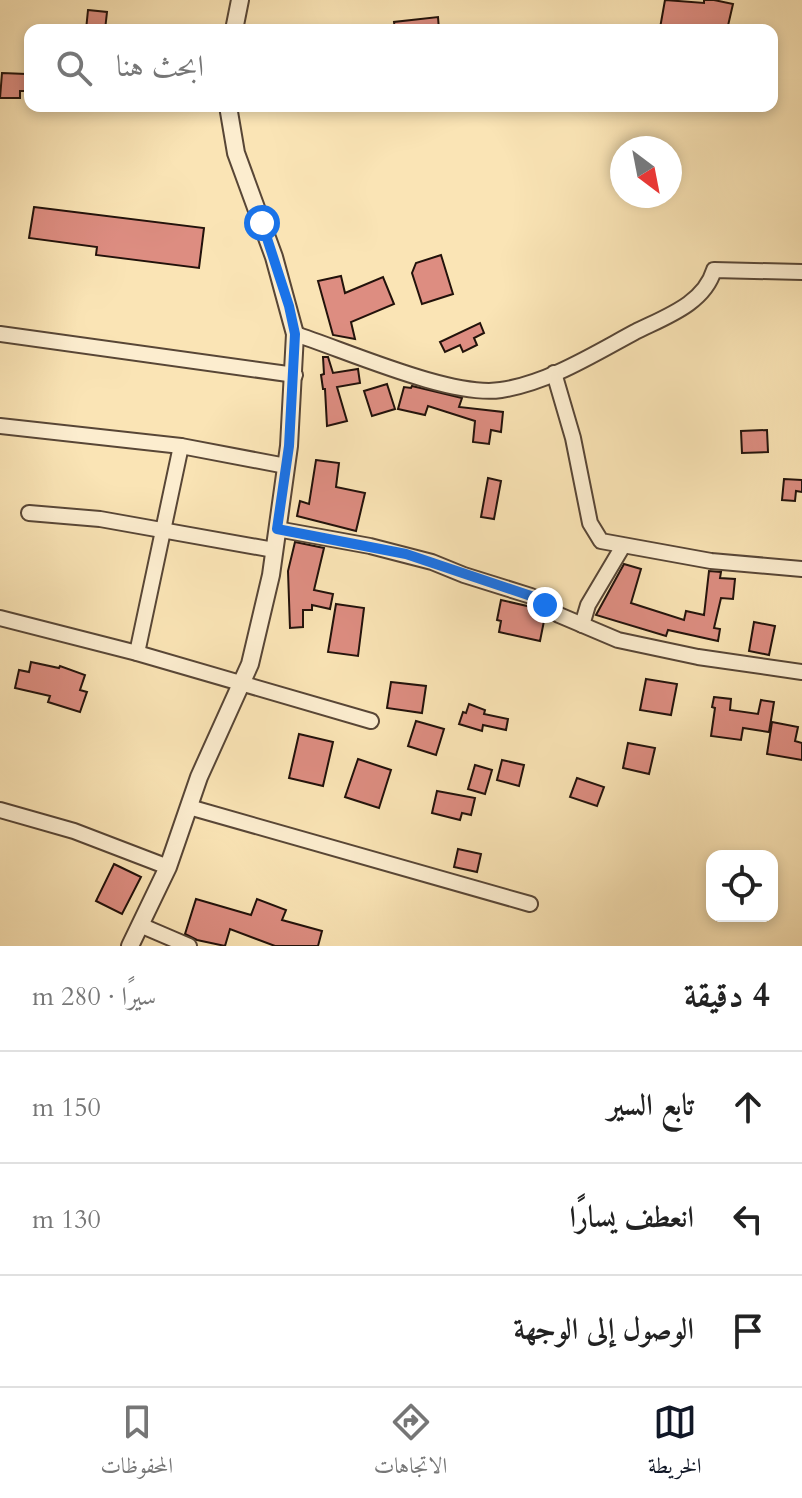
<!DOCTYPE html>
<html lang="ar">
<head>
<meta charset="utf-8">
<style>
	:root { --surface:#fff; --page:#f2f2f2; --text:#222; --muted:#767676; --line:#e0e0e0; --accent:#111827 }
	body { margin:0; font-family:Cardo,Amiri,serif; background:var(--page); color:var(--text); direction:rtl }
	.controls { position:absolute; right:24px; bottom:24px; display:grid; overflow:hidden; border-radius:16px; box-shadow:0 4px 12px #0003 }
	.controls button { width:72px; height:72px; display:grid; place-items:center; padding:0; border:0; border-bottom:2px solid var(--line); background:var(--surface); color:var(--text); font:40px sans-serif }
	.compass { position:absolute; left:610px; top:136px; width:72px; height:72px; border-radius:50%; background:var(--surface); box-shadow:0 4px 12px #0003; rotate:148deg }
	.stop { position:absolute; width:24px; height:24px; margin:-18px; border:6px solid #1a73e8; border-radius:50%; background:#fff }
	.stop.end { background:#1a73e8; border-color:#fff; box-shadow:0 2px 8px #0008 }
	.list { margin:0; padding:0; list-style:none }
	h2 { display:flex; justify-content:space-between; align-items:center; height:104px; margin:0; padding:0 32px; font-size:34px }
	h2 small { font-size:26px; font-weight:400; color:var(--muted) }
	.list li { display:grid; grid-template-columns:52px 1fr auto; gap:24px; align-items:center; box-sizing:border-box; height:112px; padding:0 32px; border-top:2px solid var(--line) }
	.list b { display:block; font-size:30px; white-space:nowrap }
	.list em { font-size:26px; font-style:normal; color:var(--muted) }
	.icon { flex:none; width:44px; height:44px; fill:none; stroke:currentColor; stroke-width:2; stroke-linecap:round; stroke-linejoin:round }
	.map { position:relative; flex:none; width:802px; height:946px; overflow:hidden; direction:ltr }
	.search { position:absolute; background:var(--surface); box-shadow:0 4px 12px #0003; left:24px; right:24px; top:24px; height:88px; display:flex; align-items:center; gap:20px; box-sizing:border-box; padding:0 28px; border-radius:16px; color:var(--muted); font-size:30px }
	.sheet { height:440px; background:var(--surface) }
	nav { display:flex; justify-content:space-around; align-items:center; box-sizing:border-box; height:112px; border-top:2px solid var(--line); background:var(--surface); font-size:22px; color:var(--muted) }
	nav a { display:grid; justify-items:center; gap:4px }
	nav .on { color:var(--accent) }
	.map>svg:first-child { display:block }
	.building { fill:#dd8d81; stroke:#22120b; stroke-width:2 }
	.lines { fill:none; stroke-linecap:round; stroke-linejoin:round }
	.minor-casing { stroke:#584636; stroke-width:18 }
	.tertiary-casing { stroke:#584636; stroke-width:20 }
	.minor { stroke:#fcedcf; stroke-width:14 }
	.tertiary { stroke:#fcedcf; stroke-width:16 }
	.route { stroke:#1a73e8; stroke-width:10 }
</style>
</head>
<body>
<div class="map">
<svg width="802" height="946" viewBox="0 0 802 946">
	<rect width="100%" height="100%" fill="#fae4b5"/>
	<filter id="stains"><feTurbulence type="fractalNoise" baseFrequency=".0025" numOctaves="4"/><feColorMatrix values="0 0 0 0 .2 0 0 0 0 .09 0 0 0 0 .02 0 0 0 .5 -.17"/></filter>
	<radialGradient id="worn" r=".72"><stop offset=".6" stop-color="#630" stop-opacity="0"/><stop offset="1" stop-color="#630" stop-opacity=".3"/></radialGradient>
	<g class="building">
		<path d="M665 0 704 3V0H714L733 4 727 30 660 28Z"/>
		<path d="M88 10 107 12 105 30H86Z"/>
		<path d="M438 17 439 30H395L394 22Z"/>
		<path d="M2 73 26 74 25 91H20V98H0Z"/>
		<path d="M34 207 204 228 199 268 96 255 97 247 29 238Z"/>
		<path d="M441 255 453 294 422 304 412 273 416 263Z"/>
		<path d="M341 276 345 293 383 277 394 304 351 322 355 339 333 335 318 281Z"/>
		<path d="M480 323 484 333 474 338 477 345 463 352 460 345 445 352 440 342Z"/>
		<path d="M323 357H328L333 373 358 369 360 383 337 387 347 421 327 426 325 389H323L321 375 324 374Z"/>
		<path d="M387 384 395 409 372 416 364 391Z"/>
		<path d="M412 386 462 398 459 407 503 412 501 432 491 430 489 444 473 442 475 421 428 406 425 415 398 409 404 387 411 388Z"/>
		<path d="M767 430 768 452 742 453 741 431Z"/>
		<path d="M316 460 339 463 336 487 365 493 356 531 297 516 300 501 309 504Z"/>
		<path d="M488 478 501 481 494 519 481 517Z"/>
		<path d="M784 479 802 480V492L796 491 795 501 782 500Z"/>
		<path d="M295 542 324 548 314 590 333 594 330 609 312 605V610H303V627L290 628 288 571Z"/>
		<path d="M624 564 641 569 631 603 684 620 686 611 704 615 709 571 721 572 720 578 735 579 733 599 721 598 714 628 720 629 718 641 668 630 666 636 596 615Z"/>
		<path d="M501 600 527 606 541 615 540 620 544 621 540 641 499 632 501 621 497 620Z"/>
		<path d="M336 604 364 608 358 656 328 652Z"/>
		<path d="M754 622 775 626 769 655 749 651Z"/>
		<path d="M31 662 59 668 60 666 85 675 80 690 87 692 80 712 48 702 50 696 15 688 19 670 29 672Z"/>
		<path d="M646 679 677 684 671 715 640 710Z"/>
		<path d="M391 682 426 686 422 713 387 708Z"/>
		<path d="M714 697 731 699 730 710 758 714 761 700 774 702 769 732 743 728 741 740 711 736 715 708 712 707Z"/>
		<path d="M469 704 485 710 484 714 508 719 506 730 483 725 482 731 459 724 463 712 466 713Z"/>
		<path d="M416 721 444 729 436 755 408 746Z"/>
		<path d="M772 722 798 727 795 741 802 743V760L767 754Z"/>
		<path d="M299 734 333 742 323 786 289 778Z"/>
		<path d="M628 743 655 748 649 774 623 768Z"/>
		<path d="M358 759 391 770 379 808 345 797Z"/>
		<path d="M502 760 524 765 519 786 497 780Z"/>
		<path d="M475 765 492 770 485 794 468 789Z"/>
		<path d="M577 778 604 787 597 806 570 797Z"/>
		<path d="M437 791 475 798 471 815 462 813 460 820 432 813Z"/>
		<path d="M458 849 481 854 477 872 454 867Z"/>
		<path d="M114 864 141 877 122 914 96 901Z"/>
		<path d="M196 899 251 915 257 899 286 910 282 920 322 931 318 946H275L230 929 225 946 197 940 185 934Z"/>
	</g>
	<g class="lines">
		<g class="minor-casing">
			<g id="minor">
				<path d="M0 334 295 375"/>
				<path d="M295 334C345 350 452 398 501 390 548 383 594 354 635 332 665 317 704 304 714 270L802 272"/>
				<path d="M554 373 573 438 590 523 601 541 711 561 802 569"/>
				<path d="M0 426 181 446 286 466"/>
				<path d="M29 513 100 519 274 550"/>
				<path d="M277 529 370 546 432 562 464 575 531 596 559 615 618 640 698 657 802 672"/>
				<path d="M0 618 137 653 371 721"/>
				<path d="M582 625 588 605 623 546"/>
				<path d="M137 653 181 446"/>
				<path d="M189 807 530 904"/>
				<path d="M0 810 74 831 168 867"/>
				<path d="M140 925 189 946"/>
			</g>
		</g>
		<g class="tertiary-casing">
			<g id="tertiary">
				<path d="M234 30 240 0"/>
				<path d="M130 946 168 867 199 777 250 664 271 575 289 446 295 334 274 257 236 153 228 106"/>
			</g>
		</g>
		<use href="#minor" class="minor"/>
		<use href="#tertiary" class="tertiary"/>
	</g>
	<g class="lines">
		<path class="route" d="M262 223 289 306 295 334 289 446 277 529 406 554 531 596 545 605"/>
	</g>
	<rect width="100%" height="100%" filter="url(#stains)"/>
	<rect width="100%" height="100%" fill="url(#worn)"/>
</svg>
<div class="controls">
<button><svg class="icon" aria-label="locate" viewBox="0 0 24 24"><circle cx="12" cy="12" r="6"/><path d="M12 2v4M12 18v4M2 12h4M18 12h4"/></svg></button>
</div>
<svg class="compass" viewBox="-18 -18 36 36"><path d="M0-13l5 13h-10z" fill="#e53935"/><path d="M0 13l5-13h-10z" fill="#767676"/></svg>
<div class="stop" style="left:262px;top:223px"></div>
<div class="stop end" style="left:545px;top:605px"></div>
<div class="search"><svg class="icon" aria-label="search" viewBox="0 0 24 24"><circle cx="10" cy="10" r="6"/><path d="M15 15l6 6"/></svg>ابحث هنا</div>
</div>
<section class="sheet">
<h2>4 دقيقة<small>سيرًا · 280 m</small></h2>
<ul class="list">
<li><svg class="icon" aria-label="ahead" viewBox="0 0 24 24"><path d="M12 20V5M6 11l6-6 6 6"/></svg><div><b>تابع السير</b></div><em>150 m</em></li>
<li><svg class="icon" aria-label="left" viewBox="0 0 24 24"><path d="M17 20v-9H6M10 6l-5 5 5 5"/></svg><div><b>انعطف يسارًا</b></div><em>130 m</em></li>
<li><svg class="icon" aria-label="arrive" viewBox="0 0 24 24"><path d="M6 21V4h12l-3 4 3 4H6"/></svg><div><b>الوصول إلى الوجهة</b></div></li>
</ul>
</section>
<nav>
<a class="on"><svg class="icon" aria-label="map" viewBox="0 0 24 24"><path d="M3 6l6-2 6 2 6-2v14l-6 2-6-2-6 2zM9 4v14M15 6v14"/></svg>الخريطة</a>
<a><svg class="icon" aria-label="directions" viewBox="0 0 24 24"><path d="M12 3l9 9-9 9-9-9zM9 14v-3h6M13 9l2 2-2 2"/></svg>الاتجاهات</a>
<a><svg class="icon" aria-label="saved" viewBox="0 0 24 24"><path d="M7 4h10v16l-5-4-5 4z"/></svg>المحفوظات</a>
</nav>
</body>
</html>
